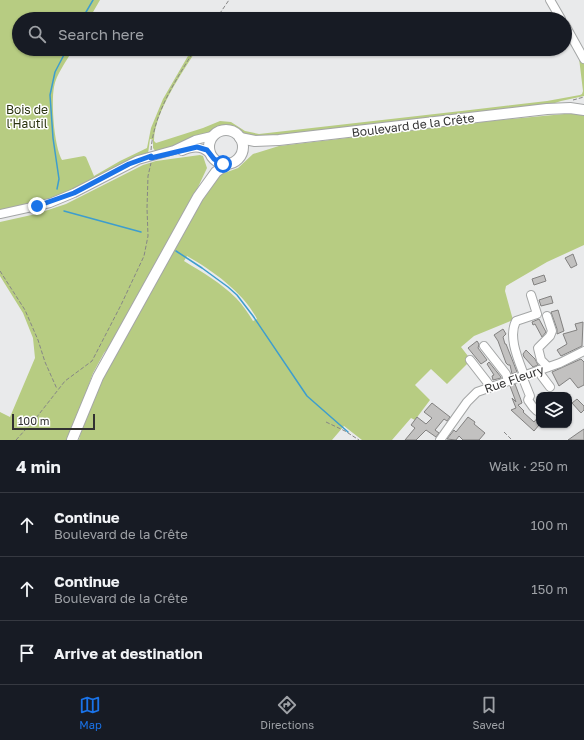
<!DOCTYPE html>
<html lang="en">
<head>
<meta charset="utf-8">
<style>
	:root { --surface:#171b24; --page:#242831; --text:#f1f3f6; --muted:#9ea1a6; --line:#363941; --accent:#1a73e8 }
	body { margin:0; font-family:"Golos Text",sans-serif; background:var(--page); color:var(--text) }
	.controls { position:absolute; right:12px; bottom:12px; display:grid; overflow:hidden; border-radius:8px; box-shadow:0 1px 3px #0004 }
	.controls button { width:36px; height:36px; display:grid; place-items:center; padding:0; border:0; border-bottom:1px solid var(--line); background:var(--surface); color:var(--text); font:20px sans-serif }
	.scale { position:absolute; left:12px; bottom:10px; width:83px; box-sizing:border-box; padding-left:4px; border:2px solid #323232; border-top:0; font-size:11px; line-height:14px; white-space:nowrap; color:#323232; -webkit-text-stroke:3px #fff; paint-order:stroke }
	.stop { position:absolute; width:12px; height:12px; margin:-9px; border:3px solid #1a73e8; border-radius:50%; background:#fff }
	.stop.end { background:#1a73e8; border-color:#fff; box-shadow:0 1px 4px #0008 }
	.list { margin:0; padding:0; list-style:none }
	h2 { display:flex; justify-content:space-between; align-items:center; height:52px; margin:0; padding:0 16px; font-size:17px }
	h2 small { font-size:13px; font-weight:400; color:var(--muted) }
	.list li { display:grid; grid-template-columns:26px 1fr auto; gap:12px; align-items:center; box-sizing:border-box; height:64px; padding:0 16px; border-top:1px solid var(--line) }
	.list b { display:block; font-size:15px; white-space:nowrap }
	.list p { margin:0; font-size:13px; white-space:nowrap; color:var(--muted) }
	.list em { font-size:13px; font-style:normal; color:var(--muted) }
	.icon { flex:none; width:22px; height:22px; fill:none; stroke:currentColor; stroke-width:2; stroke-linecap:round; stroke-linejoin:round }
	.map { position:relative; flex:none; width:584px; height:440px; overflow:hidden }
	.search { position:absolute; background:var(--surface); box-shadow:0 1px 3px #0004; left:12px; right:12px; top:12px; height:44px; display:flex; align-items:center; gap:10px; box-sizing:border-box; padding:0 14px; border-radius:22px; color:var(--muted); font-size:15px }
	.sheet { height:244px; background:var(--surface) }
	nav { display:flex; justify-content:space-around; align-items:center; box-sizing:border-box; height:56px; border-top:1px solid var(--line); background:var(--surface); font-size:11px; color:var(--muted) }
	nav a { display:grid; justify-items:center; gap:2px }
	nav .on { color:var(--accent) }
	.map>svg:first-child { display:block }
	.green { fill:#b7cc82; fill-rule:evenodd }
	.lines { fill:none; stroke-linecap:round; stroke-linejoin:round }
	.stream { stroke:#3d9dce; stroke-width:1.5 }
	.building { fill:#c2c1c0; stroke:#828180 }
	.minor-casing { stroke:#a4a6a6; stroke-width:10 }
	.major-casing { stroke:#a4a6a6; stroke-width:12 }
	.path { stroke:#868686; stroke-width:1; stroke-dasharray:4 2; stroke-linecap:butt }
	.minor { stroke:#fff; stroke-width:8 }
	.major { stroke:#fff; stroke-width:10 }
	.route { stroke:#1a73e8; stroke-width:5 }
	.labels { text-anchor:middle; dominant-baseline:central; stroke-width:3; stroke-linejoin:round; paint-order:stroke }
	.park-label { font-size:12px; fill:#2b3410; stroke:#fff }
	.street-label { font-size:12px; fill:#323232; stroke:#fff }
</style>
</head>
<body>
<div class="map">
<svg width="584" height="440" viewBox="0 0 584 440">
	<rect width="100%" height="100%" fill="#e9eaeb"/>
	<g class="green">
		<path d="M0 0H100L89 19H19V49H73C67 61 56 74 54 87 51 103 54 146 62 160L84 156 86 157 94 176 120 161 147 148 151 128 163 99 192 49H197C182 73 154 113 154 141L156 143 203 128 220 121 231 122 245 131 259 134 470 110 547 101 580 95 582 94 583 91 579 58 572 44 584 62V96L561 101 549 105 264 138 243 135 234 128 221 126 208 135 179 146 156 152 153 148V140L150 139 148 154 49 201 0 213Z"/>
		<path d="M575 113 584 115V245L547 262 506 286 505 291 513 320 474 336 461 347 471 360 447 384 431 369 415 385 430 400 415 420 411 418 392 440H362L344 426 332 440H79L83 423 96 389 200 200 219 175 238 168 253 154 279 146 499 120ZM187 256C212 270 244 293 257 319L253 321C248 313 243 305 236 298 221 283 202 272 184 261Z"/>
		<path d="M200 155 203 156 207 168 192 200 115 340 104 353 93 373 69 440H0V412L10 417 35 358 33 338 23 313 0 276V222L36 214 66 204 143 165 156 161Z"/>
	</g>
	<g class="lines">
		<g class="stream">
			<path d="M82 19 93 0"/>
			<path d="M57 189 59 179 53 138 50 95 55 72 67 49"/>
			<path d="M64 211 141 232"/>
			<path d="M176 251 202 268 228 287 237 295 253 316 307 396 348 432"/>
		</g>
	</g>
	<g class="building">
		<path d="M573 254 577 265 571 268 565 258Z"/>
		<path d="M544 275 546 281 534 285 532 279Z"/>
		<path d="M551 296 553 303 541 306 539 300Z"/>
		<path d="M558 310 564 331 557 334V329L551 312Z"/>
		<path d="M539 319 546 332 542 337 535 324 533 325 532 322Z"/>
		<path d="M583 322 582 346 561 356 557 350 567 344 563 334 577 330 575 324Z"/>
		<path d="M503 329 506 334 503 337 505 344H506L517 372 512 374 510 365H508L506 363 498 341 494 335Z"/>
		<path d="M477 341 479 344 478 348 487 360 481 364 468 348Z"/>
		<path d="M526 350 535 359 538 365 533 367 524 357 523 354Z"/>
		<path d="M581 359 584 362V385L578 388 570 378 559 386 552 372Z"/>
		<path d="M489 362 501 377V378L493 380 492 376 494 375 487 364Z"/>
		<path d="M515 384 521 400 522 403 518 405 524 411 523 412 534 422 539 416V425L534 431 511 410 516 408 512 398 516 402 510 386Z"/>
		<path d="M577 399 584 406V410L581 413 572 403Z"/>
		<path d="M432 403 450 417 447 421 444 419 435 430 439 433 436 437 426 430 416 440H405L415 428 411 425 417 417 426 424 432 418 424 412Z"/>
		<path d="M468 417 475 422 474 424 485 433 479 440H463L459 436 456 440 447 439 454 430 456 432Z"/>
		<path d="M584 429V440H568L578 433Z"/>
	</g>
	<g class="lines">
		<g class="minor-casing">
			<g id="minor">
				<path d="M550 0 561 19"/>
				<path d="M565 25 584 59"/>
				<path d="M182 151C192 147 200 145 209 153"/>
				<path d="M0 214 50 203 74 193 138 160 174 150 195 140 212 136"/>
				<path d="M547 316 552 331 550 336 538 348 541 360 548 367"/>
				<path d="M484 346 506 374 508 381"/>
				<path d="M470 360 491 387"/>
				<path d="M539 370 541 375 550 387"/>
				<path d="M524 375C518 359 508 337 516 321L537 314 531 295"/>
				<path d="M522 376 530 396 528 400 533 407 537 411"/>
				<path d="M440 440 467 402 477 392 560 363 584 351"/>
			</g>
		</g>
		<g class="major-casing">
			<g id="major">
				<circle cx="226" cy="147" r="17"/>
				<path d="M240 138 255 141 279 140 547 109 570 108 584 110"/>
				<path d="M72 440 98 377 198 197 216 172 227 164"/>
			</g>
		</g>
		<g class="path">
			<path d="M216 19 229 0"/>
			<path d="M573 100 584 97"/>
			<path d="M151 150C154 112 176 80 195 49"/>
			<path d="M0 271 25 310 38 340 45 362 57 389"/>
			<path d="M326 422 345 431 359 440"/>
			<path d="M504 432 512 440"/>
			<path d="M16 440 36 418 65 381 92 361 121 305 144 256 148 236 147 208 148 176 151 163"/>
		</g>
		<use href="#minor" class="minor"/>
		<use href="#major" class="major"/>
	</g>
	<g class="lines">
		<path class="route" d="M37 206 74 193 129 164 151 156V158L197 147 207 150 214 159 223 164"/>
	</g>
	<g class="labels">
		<g class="park-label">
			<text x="27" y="109">Bois de<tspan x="27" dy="14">l'Hautil</tspan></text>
		</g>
		<g class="street-label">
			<text transform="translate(413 125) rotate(-7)">Boulevard de la Crête</text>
			<text transform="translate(514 379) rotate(-19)">Rue Fleury</text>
		</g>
	</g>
</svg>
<div class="controls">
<button><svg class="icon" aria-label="layers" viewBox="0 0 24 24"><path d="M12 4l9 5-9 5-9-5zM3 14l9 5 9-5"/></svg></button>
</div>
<div class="scale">100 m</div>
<div class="stop" style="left:223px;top:164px"></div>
<div class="stop end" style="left:37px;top:206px"></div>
<div class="search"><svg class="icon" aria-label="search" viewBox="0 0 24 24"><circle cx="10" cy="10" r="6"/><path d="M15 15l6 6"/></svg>Search here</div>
</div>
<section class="sheet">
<h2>4 min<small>Walk · 250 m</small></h2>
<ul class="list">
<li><svg class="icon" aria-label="ahead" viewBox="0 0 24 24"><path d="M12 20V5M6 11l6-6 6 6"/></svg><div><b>Continue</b><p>Boulevard de la Crête</p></div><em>100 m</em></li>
<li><svg class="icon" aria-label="ahead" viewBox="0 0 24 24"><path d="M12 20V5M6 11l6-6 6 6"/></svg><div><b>Continue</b><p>Boulevard de la Crête</p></div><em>150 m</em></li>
<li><svg class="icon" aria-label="arrive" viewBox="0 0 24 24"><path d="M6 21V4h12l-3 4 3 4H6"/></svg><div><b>Arrive at destination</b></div></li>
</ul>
</section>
<nav>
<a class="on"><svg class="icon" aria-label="map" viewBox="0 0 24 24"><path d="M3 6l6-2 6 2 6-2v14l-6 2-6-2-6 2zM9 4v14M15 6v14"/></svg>Map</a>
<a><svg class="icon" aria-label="directions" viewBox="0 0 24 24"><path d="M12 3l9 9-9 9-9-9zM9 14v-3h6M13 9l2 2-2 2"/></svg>Directions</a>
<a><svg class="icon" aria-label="saved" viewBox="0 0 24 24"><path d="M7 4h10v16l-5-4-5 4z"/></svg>Saved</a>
</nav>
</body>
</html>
